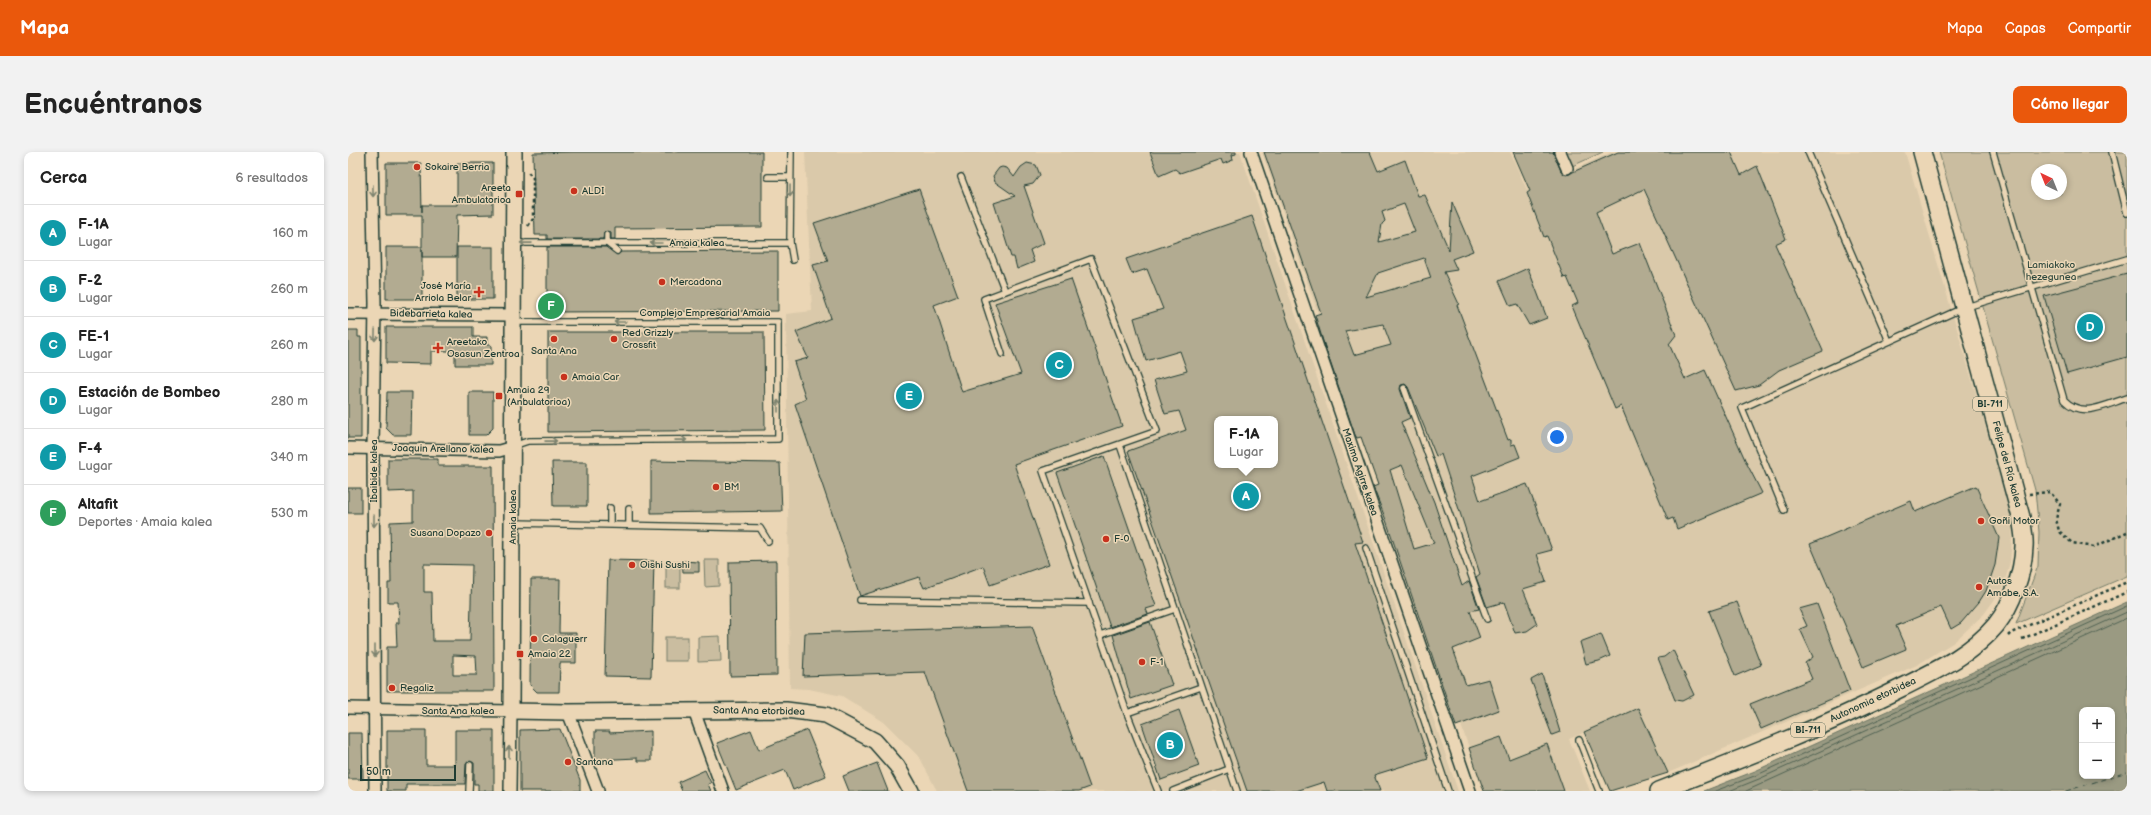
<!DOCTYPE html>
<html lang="es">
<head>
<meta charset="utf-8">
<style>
	:root { --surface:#fff; --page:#f2f2f2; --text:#222; --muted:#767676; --line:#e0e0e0; --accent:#ea580c }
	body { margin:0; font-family:"Balsamiq Sans",sans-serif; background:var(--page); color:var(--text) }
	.controls { position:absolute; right:12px; bottom:12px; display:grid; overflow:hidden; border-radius:8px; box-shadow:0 2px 6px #0003 }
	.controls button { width:36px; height:36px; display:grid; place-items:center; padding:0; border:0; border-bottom:1px solid var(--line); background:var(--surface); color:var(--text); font:20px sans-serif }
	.compass { position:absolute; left:1683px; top:12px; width:36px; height:36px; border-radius:50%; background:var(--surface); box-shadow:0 2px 6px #0003; rotate:317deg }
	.scale { position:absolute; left:12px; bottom:10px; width:96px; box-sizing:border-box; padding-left:4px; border:2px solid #1f3d34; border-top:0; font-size:11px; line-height:14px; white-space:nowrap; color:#1f3d34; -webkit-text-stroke:3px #ebd6b5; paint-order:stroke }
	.you { position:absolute; left:1209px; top:285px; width:14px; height:14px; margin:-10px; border:3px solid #fff; border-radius:50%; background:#1a73e8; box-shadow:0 0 0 6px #1a73e833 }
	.badge { display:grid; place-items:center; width:26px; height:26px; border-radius:50%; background:var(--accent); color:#fff; font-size:13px; font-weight:700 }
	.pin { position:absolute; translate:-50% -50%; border:2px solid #fff; box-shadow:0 1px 4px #0006 }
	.popup { position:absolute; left:866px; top:264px; width:64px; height:52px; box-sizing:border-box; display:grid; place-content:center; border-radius:8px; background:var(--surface); filter:drop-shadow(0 1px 3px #0005); font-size:13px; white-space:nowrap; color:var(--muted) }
	.popup b { font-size:15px; color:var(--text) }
	.popup::after { content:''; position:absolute; left:50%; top:100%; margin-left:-8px; border:8px solid transparent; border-top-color:var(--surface) }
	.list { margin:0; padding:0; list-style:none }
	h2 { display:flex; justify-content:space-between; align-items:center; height:52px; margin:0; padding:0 16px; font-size:17px }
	h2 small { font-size:13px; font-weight:400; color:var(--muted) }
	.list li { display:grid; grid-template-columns:26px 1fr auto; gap:12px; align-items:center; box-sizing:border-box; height:56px; padding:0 16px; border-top:1px solid var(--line) }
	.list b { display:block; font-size:15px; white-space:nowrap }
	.list p { margin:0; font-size:13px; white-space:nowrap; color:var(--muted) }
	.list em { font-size:13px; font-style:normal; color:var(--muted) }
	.map { position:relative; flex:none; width:1779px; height:639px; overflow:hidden; border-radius:8px }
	header { display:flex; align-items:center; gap:24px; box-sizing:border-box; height:56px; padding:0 20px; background:var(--accent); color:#fff }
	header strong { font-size:19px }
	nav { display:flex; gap:22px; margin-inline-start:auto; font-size:14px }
	.intro { display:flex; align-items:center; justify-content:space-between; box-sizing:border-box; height:96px; padding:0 24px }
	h1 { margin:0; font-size:28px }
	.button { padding:10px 18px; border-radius:8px; background:var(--accent); color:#fff; font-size:14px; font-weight:700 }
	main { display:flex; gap:24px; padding:0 24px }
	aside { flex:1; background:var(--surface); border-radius:8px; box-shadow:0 2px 6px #0003 }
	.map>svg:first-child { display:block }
	.built { fill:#dac9aa; fill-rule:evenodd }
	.green { fill:#cabda0; stroke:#747d6a; fill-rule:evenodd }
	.water { fill:#9a9a82; stroke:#697563; fill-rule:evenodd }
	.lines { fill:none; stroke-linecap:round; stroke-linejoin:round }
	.shore { stroke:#506253; stroke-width:1 }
	.ferry { stroke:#314b40; stroke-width:1; stroke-dasharray:5 4; stroke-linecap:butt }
	.building { fill:#b2ab91; stroke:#1f3d34; fill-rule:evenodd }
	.lane-casing { stroke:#1f3d34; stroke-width:8 }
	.street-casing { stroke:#1f3d34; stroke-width:14 }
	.secondary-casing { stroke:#1f3d34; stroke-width:18 }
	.primary-casing { stroke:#1f3d34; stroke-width:20 }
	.path { stroke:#1f3d34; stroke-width:2.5; stroke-dasharray:3 3; stroke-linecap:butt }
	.lane { stroke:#ebd6b5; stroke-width:5.5 }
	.street { stroke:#ebd6b5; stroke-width:11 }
	.secondary { stroke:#ebd6b5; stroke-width:15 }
	.primary { stroke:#ebd6b5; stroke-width:17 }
	.oneway { stroke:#7b826e }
	.poi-dot { fill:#c8321e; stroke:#ebd6b5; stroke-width:1.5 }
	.labels { text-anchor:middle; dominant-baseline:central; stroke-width:3; stroke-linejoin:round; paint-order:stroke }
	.shield { fill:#ebd6b5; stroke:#5c6b5b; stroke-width:1 }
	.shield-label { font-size:9px; font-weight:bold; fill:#1f3d34 }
	.poi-label { font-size:10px; fill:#1f3d34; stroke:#ebd6b5; text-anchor:start }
	.street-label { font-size:10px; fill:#1f3d34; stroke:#ebd6b5 }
	.park-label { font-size:10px; fill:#304a3f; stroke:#ebd6b5 }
</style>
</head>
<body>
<header>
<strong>Mapa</strong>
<nav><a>Mapa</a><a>Capas</a><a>Compartir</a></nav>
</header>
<div class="intro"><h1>Encuéntranos</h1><a class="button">Cómo llegar</a></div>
<main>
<aside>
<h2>Cerca<small>6 resultados</small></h2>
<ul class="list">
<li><span class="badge" style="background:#0f9aa8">A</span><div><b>F-1A</b><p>Lugar</p></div><em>160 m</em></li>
<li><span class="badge" style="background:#0f9aa8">B</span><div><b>F-2</b><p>Lugar</p></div><em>260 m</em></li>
<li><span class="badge" style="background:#0f9aa8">C</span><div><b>FE-1</b><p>Lugar</p></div><em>260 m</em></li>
<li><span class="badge" style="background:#0f9aa8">D</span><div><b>Estación de Bombeo</b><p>Lugar</p></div><em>280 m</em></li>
<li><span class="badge" style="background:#0f9aa8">E</span><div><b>F-4</b><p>Lugar</p></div><em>340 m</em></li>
<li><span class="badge" style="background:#2e9e5b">F</span><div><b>Altafit</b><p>Deportes · Amaia kalea</p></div><em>530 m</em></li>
</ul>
</aside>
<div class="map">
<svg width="1779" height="639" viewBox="0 0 1779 639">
	<rect width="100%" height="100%" fill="#ebd6b5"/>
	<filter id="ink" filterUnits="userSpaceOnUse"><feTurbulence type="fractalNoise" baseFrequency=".025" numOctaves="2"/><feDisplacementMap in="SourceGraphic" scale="8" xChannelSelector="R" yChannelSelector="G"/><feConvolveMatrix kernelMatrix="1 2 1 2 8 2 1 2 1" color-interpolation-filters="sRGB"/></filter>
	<g filter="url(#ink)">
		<g class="built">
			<path d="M457 0H892L1110 639H589L572 606 536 570 494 544 461 537 442 536 438 162 464 159ZM869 267H927V313H869Z"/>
			<path d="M914 0H1162L1179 38 1264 0H1557L1659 347 1665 374 1662 410 1655 436 1636 462 1606 490 1569 513 1320 621 1290 556 1221 587 1242 639H1216L1199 592 1161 607 1153 585 1121 596Z"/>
		</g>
		<g class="green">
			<path d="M1216 0H1255L1222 15Z"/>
			<path d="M1591 0H1779V424L1668 472 1690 414 1691 380 1687 338ZM1689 18H1713V42H1689Z"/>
			<path d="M356 408H371V434L357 435Z"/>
			<rect x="318" y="410" width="14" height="26"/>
			<path d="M372 484 373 509 350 510V485Z"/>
			<rect x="317" y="485" width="23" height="24"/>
		</g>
		<path class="water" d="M1779 450V639H1356L1407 619ZM1734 558H1764V624H1734Z"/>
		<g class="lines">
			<g class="shore">
				<path d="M1367 639 1409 623 1779 454"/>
				<path d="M1381 639 1411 627 1779 460"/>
				<path d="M1398 639 1779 466"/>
			</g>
			<path class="ferry" d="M1718 639 1779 620"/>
		</g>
		<g class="building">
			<path d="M225 0H414V75L267 76V87H263V81L259 79 256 81 255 87H199V83H187L185 1Z"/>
			<path d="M802 0H888V2L884 3 885 8 875 12 873 7 832 21 827 17 811 24Z"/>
			<path d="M916 0H1022L1030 19 1057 8 1070 44 1077 43 1101 98 1104 50 1125 99 1104 107 1109 118 1096 120 1111 152 1109 153 1160 288 1163 287V293L1167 292 1172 305 1124 324 1132 349 1179 332 1204 398 1189 402 1198 430 1175 437 1189 472 1179 479 1167 481 1156 450 1139 455 1128 425 1132 422 1093 302 1088 304 1060 235 1057 232 1053 233 1052 237 1062 266 1053 270 1086 350 1114 434 1121 429 1131 457 1122 459 1132 486 1105 497 1118 533 1141 527 1151 558 1108 574 1038 368 1025 335 1030 333 1013 285 1009 286 1007 283 975 189 967 163 973 161ZM1056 52 1067 80 1031 90 1034 72 1037 69 1034 60ZM1076 106 1083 126 1018 145 1030 121ZM1035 172 1043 193 1006 203 997 179ZM1054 313 1086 391 1066 397 1042 318Z"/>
			<path d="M1165 0H1205L1213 19 1218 23 1270 0H1383L1393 23 1409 14 1438 87 1427 92 1475 199 1431 218 1411 233 1388 239 1296 37 1248 60 1264 102 1292 91 1328 183 1321 192 1337 227 1357 218 1399 312 1414 341 1329 377 1325 366 1320 368 1273 254 1267 257 1224 154 1230 151 1219 125 1216 126 1199 84 1196 85 1179 41 1182 39Z"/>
			<path d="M38 11H73L74 60V53H109V11H145V62L109 63 108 105H74V97V147H38V95H74V63H38Z"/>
			<path d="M679 11 688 13 692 23 685 32 676 34 696 91 682 98 686 110 669 117 666 105H663L646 51 667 44 647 30 645 24 651 16 654 15 659 16 666 25 673 15Z"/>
			<path d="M571 37 610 144 586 153 614 240 673 222 647 151 723 127 774 274 666 312 701 412 642 433 635 414 576 436 571 425 512 444 447 252 458 247 446 210 460 206 448 180 483 166 465 113 480 109 466 71Z"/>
			<path d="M904 64 1015 390 1007 391 1080 606 1026 623 1032 639H979L976 630 948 639H899L780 299 838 278 831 259 817 262 806 228 839 219 832 199 798 209 786 166 815 157 799 117 784 122 778 107ZM869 267H927V313H869Z"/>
			<rect x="109" y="95" width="36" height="52"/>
			<path d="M199 95H258L269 103 273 100 430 99V159L199 160Z"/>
			<path d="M1180 116 1199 166 1181 173 1169 152 1162 154 1151 129Z"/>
			<path d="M1779 122V205L1719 222 1696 144Z"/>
			<path d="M38 175H125V185H139V193H143V213H107V199H83V212L38 211Z"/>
			<path d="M0 178H10V185H13V286H0Z"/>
			<path d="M200 180H416L417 278 200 280Z"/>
			<path d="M39 240H64L63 283H45L38 276Z"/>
			<path d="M121 240H145V276L138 283H121Z"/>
			<path d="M756 304 808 454 798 457 800 462 762 475 709 321Z"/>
			<path d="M40 307H90V314H145L146 539H39V495H49L48 471H51L50 450H40V431H43L42 370 65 369V339L40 340ZM76 412 124 413 122 489H85L84 440H76ZM105 503 128 504 129 523H105Z"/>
			<path d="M303 309 432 311 434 359 303 361Z"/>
			<path d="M204 310H239V354H205Z"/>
			<path d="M1628 334 1651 386 1647 413 1638 439 1631 450 1613 471 1603 477 1593 455 1548 474 1558 497 1515 515 1462 392 1563 349 1567 360Z"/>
			<rect x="0" y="336" width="13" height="25"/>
			<path d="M260 408 306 409 303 525 257 524Z"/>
			<path d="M334 409 351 410V420H335Z"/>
			<path d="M428 409 429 523 382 524 381 410Z"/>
			<path d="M183 427H212L211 481H228V511H212L211 540H189L182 533Z"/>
			<path d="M1389 450 1413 513 1387 524 1361 459Z"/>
			<path d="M1469 452 1502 539 1413 577 1402 552 1464 527 1457 511 1465 505 1452 477 1459 474 1451 457Z"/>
			<path d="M802 470 824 533 783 547 765 483Z"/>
			<path d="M684 474 742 635 731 639H620L577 520 455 524 457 481Z"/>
			<path d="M1253 482 1262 504 1251 509 1238 512 1232 490Z"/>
			<path d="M1325 498 1346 543 1334 549 1327 548 1310 506 1316 505Z"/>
			<path d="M1194 522 1212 580 1204 583 1183 528Z"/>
			<path d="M1290 556 1320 621 1262 639 1236 580Z"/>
			<path d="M831 558 851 614 813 628 794 572Z"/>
			<path d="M212 577 232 628V639H172V578Z"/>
			<path d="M39 578H78V613H107V578H146V639H130V632H126V611L122 609 118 612 117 632H58V639H39Z"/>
			<path d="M403 578 411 598 459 578 478 624 445 638 437 618 388 638 369 591Z"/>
			<path d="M247 579H262L261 581 303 579V609H289V606L247 608Z"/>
			<path d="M0 581H14L15 627H0Z"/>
			<path d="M1153 585 1161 607 1199 592 1216 639H1136L1121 596Z"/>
			<path d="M529 611 540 639H501L495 624Z"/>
			<path d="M357 618 363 631 360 632 363 639H334L330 630Z"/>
		</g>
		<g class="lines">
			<g class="lane-casing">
				<g id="lane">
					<path d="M1460 0 1541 189"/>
					<path d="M1645 0 1716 248C1734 267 1757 253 1779 246"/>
					<path d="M1764 0 1779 61"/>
					<path d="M420 25H442"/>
					<path d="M613 25 657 139"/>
					<path d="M259 83V91L269 99"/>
					<path d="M166 91H442L443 0"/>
					<path d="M442 91 445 108"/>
					<path d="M654 202 636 147 743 107 809 279 695 319 779 561 810 639"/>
					<path d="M1056 236 1139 467"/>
					<path d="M772 293 889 639"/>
					<path d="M165 294 180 289 430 287V170H165"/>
					<path d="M262 356V372"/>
					<path d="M281 357V373"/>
					<path d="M1436 358 1394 256 1615 156 1779 107"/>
					<path d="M165 371 412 376 420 389"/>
					<path d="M1018 396 1100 639"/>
					<path d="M512 448 741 451"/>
					<path d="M752 483 827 457"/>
					<path d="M779 561 853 535"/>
					<path d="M1231 588 1251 639"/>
					<path d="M121 639 122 613"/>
					<path d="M825 639 881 617"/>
				</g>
			</g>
			<g class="street-casing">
				<g id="street">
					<path d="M24 0 27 151 25 296 27 639"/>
					<path d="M903 0 1122 639"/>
					<path d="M1212 0 1219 16"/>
					<path d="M0 162 165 163"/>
					<path d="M0 296 151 299 165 295"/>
					<path d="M0 556 163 559 162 639"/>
					<path d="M346 559 375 639"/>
					<path d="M220 560 250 639"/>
				</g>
			</g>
			<g class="secondary-casing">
				<path id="secondary" d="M166 0 163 559 220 560 438 558 478 563 527 589 549 614 563 639"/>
			</g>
			<g class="primary-casing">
				<path id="primary" d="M1311 639C1393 607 1475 575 1553 536 1587 519 1623 503 1648 473 1664 453 1675 421 1676 395 1677 385 1674 374 1673 365L1574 0"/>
			</g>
			<g class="path">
				<path d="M180 74 185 67V26L180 20"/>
				<path d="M1681 342 1702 340 1712 352 1708 367 1711 379 1724 391 1746 395 1779 380"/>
				<path d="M1660 484 1663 481 1779 430"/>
				<path d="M1674 487 1779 440"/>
			</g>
			<use href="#lane" class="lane"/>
			<use href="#street" class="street"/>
			<use href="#secondary" class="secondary"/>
			<use href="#primary" class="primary"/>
		</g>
		<defs><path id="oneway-shaft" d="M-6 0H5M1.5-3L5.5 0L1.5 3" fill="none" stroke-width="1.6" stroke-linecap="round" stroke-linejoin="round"/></defs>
		<g class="oneway">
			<use href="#oneway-shaft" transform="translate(25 39) rotate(89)"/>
			<use href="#oneway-shaft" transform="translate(442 39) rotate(90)"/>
			<use href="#oneway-shaft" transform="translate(178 91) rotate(-179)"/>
			<use href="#oneway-shaft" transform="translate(308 91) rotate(-180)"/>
			<use href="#oneway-shaft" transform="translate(272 170) rotate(180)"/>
			<use href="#oneway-shaft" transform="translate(27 183) rotate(91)"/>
			<use href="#oneway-shaft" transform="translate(430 254) rotate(-90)"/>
			<use href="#oneway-shaft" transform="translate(333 288) rotate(-1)"/>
			<use href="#oneway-shaft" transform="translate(203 289) rotate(-1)"/>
			<use href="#oneway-shaft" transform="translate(26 369) rotate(90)"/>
			<use href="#oneway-shaft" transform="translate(27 499) rotate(90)"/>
			<use href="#oneway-shaft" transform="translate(161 600) rotate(-90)"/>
		</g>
	</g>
	<g class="poi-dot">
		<circle cx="69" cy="15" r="4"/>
		<circle cx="226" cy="39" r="4"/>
		<rect x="167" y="38" width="8" height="8" rx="2"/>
		<circle cx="314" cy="130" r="4"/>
		<path d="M129 134h4v4h4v4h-4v4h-4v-4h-4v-4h4z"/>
		<circle cx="206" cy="187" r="4"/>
		<circle cx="266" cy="187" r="4"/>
		<path d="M88 190h4v4h4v4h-4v4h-4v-4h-4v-4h4z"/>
		<circle cx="216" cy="225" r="4"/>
		<rect x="147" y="240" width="8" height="8" rx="2"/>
		<circle cx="368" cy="335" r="4"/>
		<circle cx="1633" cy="369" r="4"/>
		<circle cx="141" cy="381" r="4"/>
		<circle cx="758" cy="387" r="4"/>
		<circle cx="284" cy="413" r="4"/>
		<circle cx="1631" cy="435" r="4"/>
		<circle cx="186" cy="487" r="4"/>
		<rect x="168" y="498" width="8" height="8" rx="2"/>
		<circle cx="794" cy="510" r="4"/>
		<circle cx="44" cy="536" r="4"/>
		<circle cx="220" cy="610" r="4"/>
	</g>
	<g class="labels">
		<g class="shield">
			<rect x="1625" y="245" width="34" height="14" rx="3"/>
			<rect x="1443" y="571" width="34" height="14" rx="3"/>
		</g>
		<g class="shield-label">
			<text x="1642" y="252">BI-711</text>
			<text x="1460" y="578">BI-711</text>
		</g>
		<g class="poi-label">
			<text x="77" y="15">Sokaire Berria</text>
			<text x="163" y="36" text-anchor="end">Areeta<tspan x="163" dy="12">Ambulatorioa</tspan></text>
			<text x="234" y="39">ALDI</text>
			<text x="322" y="130">Mercadona</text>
			<text x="123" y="134" text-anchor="end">José María<tspan x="123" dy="12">Arriola Belar</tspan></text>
			<text x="274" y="181">Red Grizzly<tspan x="274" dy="12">Crossfit</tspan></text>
			<text x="99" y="190">Areetako<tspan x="99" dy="12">Osasun Zentroa</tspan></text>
			<text x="206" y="199" text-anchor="middle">Santa Ana</text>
			<text x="224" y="225">Amaia Car</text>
			<text x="159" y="238">Amaia 29<tspan x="159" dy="12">(Anbulatorioa)</tspan></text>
			<text x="376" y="335">BM</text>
			<text x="1641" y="369">Goñi Motor</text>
			<text x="133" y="381" text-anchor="end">Susana Dopazo</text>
			<text x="766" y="387">F-0</text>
			<text x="292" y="413">Oishi Sushi</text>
			<text x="1639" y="429">Autos<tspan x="1639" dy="12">Amabe, S.A.</tspan></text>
			<text x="194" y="487">Calaguerr</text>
			<text x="180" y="502">Amaia 22</text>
			<text x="802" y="510">F-1</text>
			<text x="52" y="536">Regaliz</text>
			<text x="228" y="610">Santana</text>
		</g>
		<g class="street-label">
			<text x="349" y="91">Amaia kalea</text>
			<text x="357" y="161">Complejo Empresarial Amaia</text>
			<text transform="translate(83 162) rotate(1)">Bidebarrieta kalea</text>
			<text transform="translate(95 297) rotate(1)">Joaquin Arellano kalea</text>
			<text transform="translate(1659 312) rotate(75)">Felipe del Río kalea</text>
			<text transform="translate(26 319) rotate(-90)">Ibaibide kalea</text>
			<text transform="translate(1012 320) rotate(71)">Maximo Agirre kalea</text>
			<text transform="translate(165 365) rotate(-90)">Amaia kalea</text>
			<text transform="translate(1525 548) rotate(-25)">Autonomia etorbidea</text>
			<text x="110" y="559">Santa Ana kalea</text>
			<text transform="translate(411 559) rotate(1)">Santa Ana etorbidea</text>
		</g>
		<g class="park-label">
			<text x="1703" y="113">Lamiakoko<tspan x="1703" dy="12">hezegunea</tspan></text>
		</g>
	</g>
</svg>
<div class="controls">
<button>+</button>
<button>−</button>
</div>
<svg class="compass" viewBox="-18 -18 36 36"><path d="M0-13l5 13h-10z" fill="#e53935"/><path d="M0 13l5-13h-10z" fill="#767676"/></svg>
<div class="scale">50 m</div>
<div class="you"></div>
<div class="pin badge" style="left:898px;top:344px;background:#0f9aa8">A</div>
<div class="popup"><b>F-1A</b>Lugar</div>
<div class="pin badge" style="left:822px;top:593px;background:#0f9aa8">B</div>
<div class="pin badge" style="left:711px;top:213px;background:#0f9aa8">C</div>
<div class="pin badge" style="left:1742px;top:175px;background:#0f9aa8">D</div>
<div class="pin badge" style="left:561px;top:244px;background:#0f9aa8">E</div>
<div class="pin badge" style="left:203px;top:154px;background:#2e9e5b">F</div>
</div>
</main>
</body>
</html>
